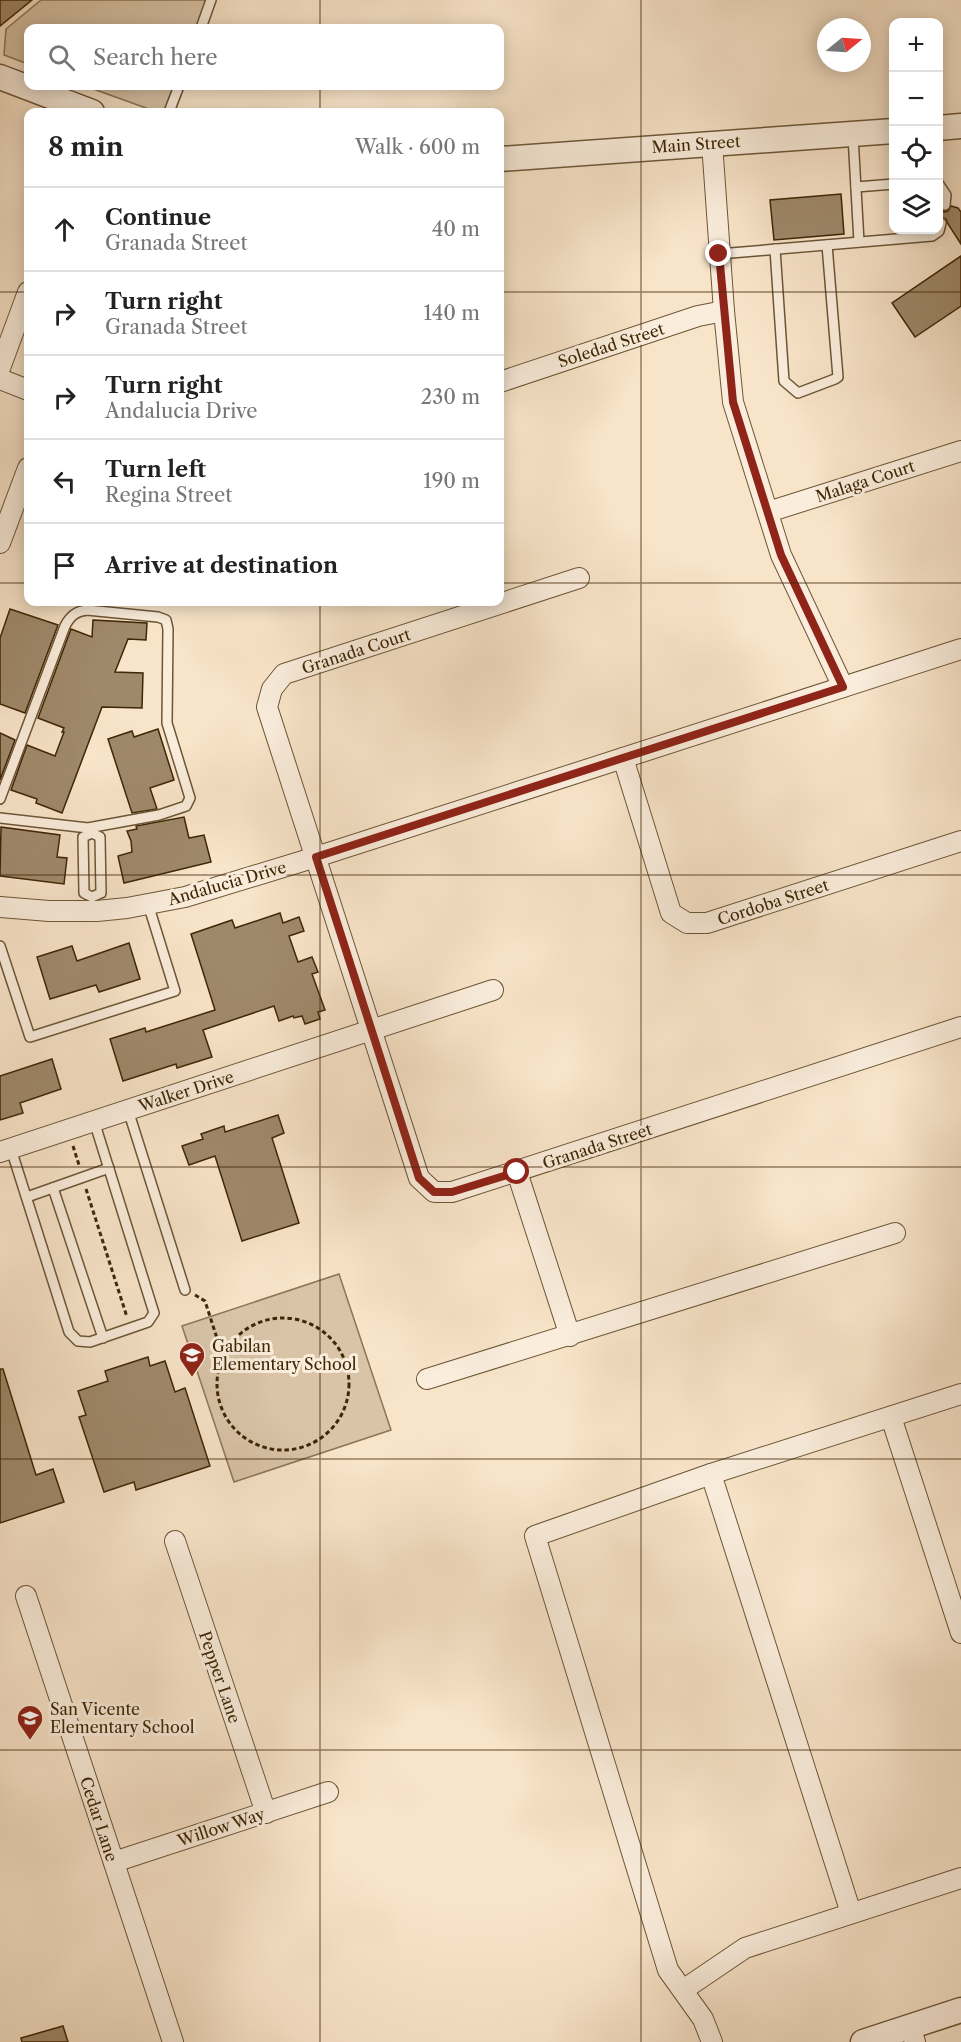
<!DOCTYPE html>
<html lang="en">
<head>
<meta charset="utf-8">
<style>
	:root { --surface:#fff; --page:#f2f2f2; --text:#222; --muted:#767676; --line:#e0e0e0 }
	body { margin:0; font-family:"Libre Caslon Text",serif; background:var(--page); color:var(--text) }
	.controls { position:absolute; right:18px; top:18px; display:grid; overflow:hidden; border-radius:12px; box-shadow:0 3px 15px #0003 }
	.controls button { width:54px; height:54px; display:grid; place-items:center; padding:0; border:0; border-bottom:2px solid var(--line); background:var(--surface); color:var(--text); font:30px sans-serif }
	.compass { position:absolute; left:817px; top:18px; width:54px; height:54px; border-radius:50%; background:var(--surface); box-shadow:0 3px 15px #0003; rotate:72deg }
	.stop { position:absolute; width:18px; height:18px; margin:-14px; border:4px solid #8f2418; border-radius:50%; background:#fff }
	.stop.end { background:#8f2418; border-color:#fff; box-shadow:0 2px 6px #0008 }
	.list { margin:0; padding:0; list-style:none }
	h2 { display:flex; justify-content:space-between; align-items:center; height:78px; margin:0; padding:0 24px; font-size:26px }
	h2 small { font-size:20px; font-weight:400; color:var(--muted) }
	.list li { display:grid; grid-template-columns:39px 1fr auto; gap:18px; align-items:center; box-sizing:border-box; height:84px; padding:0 24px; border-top:2px solid var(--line) }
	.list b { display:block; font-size:22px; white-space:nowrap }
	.list p { margin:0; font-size:20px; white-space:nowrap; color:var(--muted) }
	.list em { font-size:20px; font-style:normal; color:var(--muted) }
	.icon { flex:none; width:33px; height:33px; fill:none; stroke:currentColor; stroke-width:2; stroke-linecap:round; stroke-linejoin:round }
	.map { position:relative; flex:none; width:961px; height:2042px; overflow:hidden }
	.search { position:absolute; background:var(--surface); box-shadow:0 3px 15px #0003; left:24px; top:24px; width:480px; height:66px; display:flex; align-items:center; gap:15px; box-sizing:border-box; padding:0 21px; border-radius:12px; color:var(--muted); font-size:22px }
	.panel { position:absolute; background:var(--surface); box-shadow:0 3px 15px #0003; left:24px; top:108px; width:480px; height:498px; border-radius:12px }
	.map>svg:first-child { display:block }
	.green { fill:#d9c4a8; stroke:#8c7556; stroke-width:1.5 }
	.building { fill:#9f896b; stroke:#3f2605; stroke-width:1.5 }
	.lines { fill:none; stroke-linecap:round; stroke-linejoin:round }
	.service-casing { stroke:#6d5636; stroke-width:12 }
	.minor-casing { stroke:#6d5636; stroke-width:22 }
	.tertiary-casing { stroke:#6d5636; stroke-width:27 }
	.path { stroke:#3f2605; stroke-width:3; stroke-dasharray:4.5 3; stroke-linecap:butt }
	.service { stroke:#faeddc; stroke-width:9 }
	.minor { stroke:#faeddc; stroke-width:20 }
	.tertiary { stroke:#faeddc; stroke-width:24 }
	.route { stroke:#8f2418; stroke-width:8 }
	.grid { fill:none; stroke:#3f2605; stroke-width:1.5; stroke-opacity:0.55 }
	.labels { text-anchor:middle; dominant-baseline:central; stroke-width:6; stroke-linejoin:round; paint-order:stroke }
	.street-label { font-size:16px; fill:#3f2605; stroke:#faeddc }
	.poi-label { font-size:16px; fill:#3f2605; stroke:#faeddc; text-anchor:start }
</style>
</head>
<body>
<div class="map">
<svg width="961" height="2042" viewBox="0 0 961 2042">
	<rect width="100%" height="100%" fill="#f8e4c9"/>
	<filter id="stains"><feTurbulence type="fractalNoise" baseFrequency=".00333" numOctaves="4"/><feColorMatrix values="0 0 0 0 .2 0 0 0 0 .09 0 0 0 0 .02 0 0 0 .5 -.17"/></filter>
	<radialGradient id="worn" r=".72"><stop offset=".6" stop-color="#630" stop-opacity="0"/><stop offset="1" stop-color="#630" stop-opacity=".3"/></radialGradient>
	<g class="green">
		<path d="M41 0H211L201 28H28V64L4 55 6 29Z"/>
		<path d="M85 86H179L169 112H157Z"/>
		<path d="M339 1274 391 1430 234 1482 182 1326Z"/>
	</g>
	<g class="building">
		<path d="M0 0H32L0 26Z"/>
		<path d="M841 194 844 234 774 240 770 200Z"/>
		<path d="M939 206 944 212 948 211 951 206 958 208 961 212V244L948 224 946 219 939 217Z"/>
		<path d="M961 256V306L915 337 892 303Z"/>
		<path d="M10 609 58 625 25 713 0 704V638Z"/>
		<path d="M93 620 147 623 146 640 128 639 115 672 143 673 142 708 102 707 62 813 36 803 37 799 11 790 27 745 55 756 64 732H62L64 728 38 718 71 629 92 637Z"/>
		<path d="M158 729 174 780 150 788 157 809 132 813 108 739 132 731 134 737Z"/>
		<path d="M0 733 15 740 0 780Z"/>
		<path d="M184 817 189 838 204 835 211 862 124 883 118 856 132 852 131 841 127 831 137 829 136 826Z"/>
		<path d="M1 827 60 835 57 857 67 858 64 884 0 876Z"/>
		<path d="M280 913 283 923 299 917 304 931 289 936 298 962 312 957 318 972 312 974 325 1010 318 1012 320 1019 305 1024 302 1016 294 1018 293 1016 279 1021 274 1006 203 1030 212 1057 177 1068 176 1064 123 1081 110 1039 145 1028 146 1032 215 1010 191 934 232 920 235 928Z"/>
		<path d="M129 943 140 979 99 992 96 985 50 999 37 957 72 946 77 961Z"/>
		<path d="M52 1059 61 1089 20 1103 23 1113 0 1120V1076Z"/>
		<path d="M278 1115 284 1133 272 1138 299 1223 242 1241 215 1156 189 1165 182 1146 203 1139 201 1134 224 1126 225 1132Z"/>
		<path d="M148 1357 150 1366 165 1361 175 1392 185 1388 210 1466 136 1490 134 1482 104 1492 79 1417 86 1415 78 1391 108 1381 105 1371Z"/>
		<path d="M0 1369H3L36 1475 53 1469 64 1502 0 1523Z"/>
		<path d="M63 2026 68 2042H22L21 2038Z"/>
	</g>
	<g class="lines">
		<g class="service-casing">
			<g id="service">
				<path d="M201 28 211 0"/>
				<path d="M169 112 179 86"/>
				<path d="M853 136 859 242"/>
				<path d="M938 183 946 195 945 205"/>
				<path d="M856 187 894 184"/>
				<path d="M775 249 784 381 798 393 835 379 838 377 827 245"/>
				<path d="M719 254 932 236 939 231 941 223"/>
				<path d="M0 799 65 626C70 616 76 611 87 610L158 617 166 620 168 629 167 723 190 798 186 806 159 815 88 828 0 818"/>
				<path d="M92 833 100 837 101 893 92 897 84 893 83 837Z"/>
				<path d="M0 946 30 1037 175 991 148 904"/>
				<path d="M128 1110 185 1290"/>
				<path d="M11 1149 69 1332 78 1341 90 1342 148 1322 154 1313 94 1121"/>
				<path d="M53 1188 103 1338"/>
				<path d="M27 1197 109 1168"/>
			</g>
		</g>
		<g class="minor-casing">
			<g id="minor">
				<path d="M712 143 724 311 733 402 781 555 843 687"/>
				<path d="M0 368 28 292"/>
				<path d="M0 379 28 390"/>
				<path d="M500 382 698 316 724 311"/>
				<path d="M768 512 961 451"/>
				<path d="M0 543 28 468"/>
				<path d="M579 578 284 674 272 689 267 707 419 1178 434 1192H452L961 1027"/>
				<path d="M623 758 671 913 687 923H707L961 841"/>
				<path d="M0 907 49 911H97L127 908 185 897 316 857 961 649"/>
				<path d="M0 1152 493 990"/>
				<path d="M517 1172 570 1336"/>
				<path d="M427 1379 895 1233"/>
				<path d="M891 1417 961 1633"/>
				<path d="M711 1474 851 1913"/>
				<path d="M175 1541 266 1813"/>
				<path d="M26 1596 173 2042"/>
				<path d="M114 1862 328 1792"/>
				<path d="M683 1990 745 1948 961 1878"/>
				<path d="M910 2027 915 2042"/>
				<path d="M712 2042 703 2019 668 1970 535 1536 711 1474 961 1394"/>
			</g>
		</g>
		<g class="tertiary-casing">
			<g id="tertiary">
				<path d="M0 77 92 112"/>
				<path d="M938 128 961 126"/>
				<path d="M500 159 894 131"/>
				<path d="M863 2042 961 2010"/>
			</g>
		</g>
		<g class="path">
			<path d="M73 1146 79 1165"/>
			<path d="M86 1189 127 1317"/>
			<path d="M195 1295 205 1301 223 1357"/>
			<circle cx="283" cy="1384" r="66"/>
		</g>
		<use href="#service" class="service"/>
		<use href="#minor" class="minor"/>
		<use href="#tertiary" class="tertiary"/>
	</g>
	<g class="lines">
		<path class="route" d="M517 1172 452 1192H434L419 1178 316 857 843 687 781 555 733 402 719 254"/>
	</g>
	<path class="grid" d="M320 0V28M641 0V2042M320 86V112M0 292H28M500 292H961M0 583H28M500 583H961M320 602V2042M0 875H961M0 1167H961M0 1459H961M0 1750H961"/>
	<defs>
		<g id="school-pin" transform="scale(1.35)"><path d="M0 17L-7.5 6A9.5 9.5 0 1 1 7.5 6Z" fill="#8f2418" stroke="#faeddc"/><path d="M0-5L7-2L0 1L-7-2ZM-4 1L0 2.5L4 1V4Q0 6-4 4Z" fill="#fff"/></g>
	</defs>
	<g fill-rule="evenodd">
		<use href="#school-pin" x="192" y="1355"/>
		<use href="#school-pin" x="30" y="1718"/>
	</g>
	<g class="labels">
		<g class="street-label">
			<text transform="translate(696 144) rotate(-4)">Main Street</text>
			<text transform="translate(611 345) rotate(-18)">Soledad Street</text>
			<text transform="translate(865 481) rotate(-18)">Malaga Court</text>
			<text transform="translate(356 651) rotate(-18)">Granada Court</text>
			<text transform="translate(227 883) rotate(-16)">Andalucia Drive</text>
			<text transform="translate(773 902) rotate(-18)">Cordoba Street</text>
			<text transform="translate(186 1091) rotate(-18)">Walker Drive</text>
			<text transform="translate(597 1146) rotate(-18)">Granada Street</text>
			<text transform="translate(220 1677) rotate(71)">Pepper Lane</text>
			<text transform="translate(99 1819) rotate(72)">Cedar Lane</text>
			<text transform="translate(221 1827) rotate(-18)">Willow Way</text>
		</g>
		<g class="poi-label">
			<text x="212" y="1346">Gabilan<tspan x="212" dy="18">Elementary School</tspan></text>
			<text x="50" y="1709">San Vicente<tspan x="50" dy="18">Elementary School</tspan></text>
		</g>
	</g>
	<rect width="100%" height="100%" filter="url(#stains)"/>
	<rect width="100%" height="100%" fill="url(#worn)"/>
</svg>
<div class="controls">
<button>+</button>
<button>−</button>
<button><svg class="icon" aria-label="locate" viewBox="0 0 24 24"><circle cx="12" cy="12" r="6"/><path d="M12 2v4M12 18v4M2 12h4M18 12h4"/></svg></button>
<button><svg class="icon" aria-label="layers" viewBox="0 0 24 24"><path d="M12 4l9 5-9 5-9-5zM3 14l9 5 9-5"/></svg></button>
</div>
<svg class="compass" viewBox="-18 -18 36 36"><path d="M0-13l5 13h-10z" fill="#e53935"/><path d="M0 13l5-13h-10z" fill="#767676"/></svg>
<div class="stop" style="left:517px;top:1172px"></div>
<div class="stop end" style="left:719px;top:254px"></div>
<div class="search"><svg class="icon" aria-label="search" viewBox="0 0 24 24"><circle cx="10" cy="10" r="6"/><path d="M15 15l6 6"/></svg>Search here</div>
<section class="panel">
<h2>8 min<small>Walk · 600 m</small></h2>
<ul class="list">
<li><svg class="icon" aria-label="ahead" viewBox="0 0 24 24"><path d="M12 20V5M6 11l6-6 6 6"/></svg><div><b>Continue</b><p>Granada Street</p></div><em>40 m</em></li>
<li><svg class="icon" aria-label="right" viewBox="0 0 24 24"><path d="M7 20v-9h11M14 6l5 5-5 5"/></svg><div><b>Turn right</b><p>Granada Street</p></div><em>140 m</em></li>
<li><svg class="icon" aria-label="right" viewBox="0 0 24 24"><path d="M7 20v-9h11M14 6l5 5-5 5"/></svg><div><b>Turn right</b><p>Andalucia Drive</p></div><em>230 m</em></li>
<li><svg class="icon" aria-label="left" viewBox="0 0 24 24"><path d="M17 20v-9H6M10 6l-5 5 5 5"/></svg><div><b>Turn left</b><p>Regina Street</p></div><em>190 m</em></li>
<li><svg class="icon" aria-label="arrive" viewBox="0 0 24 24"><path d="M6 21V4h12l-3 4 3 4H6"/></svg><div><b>Arrive at destination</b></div></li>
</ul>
</section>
</div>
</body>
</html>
